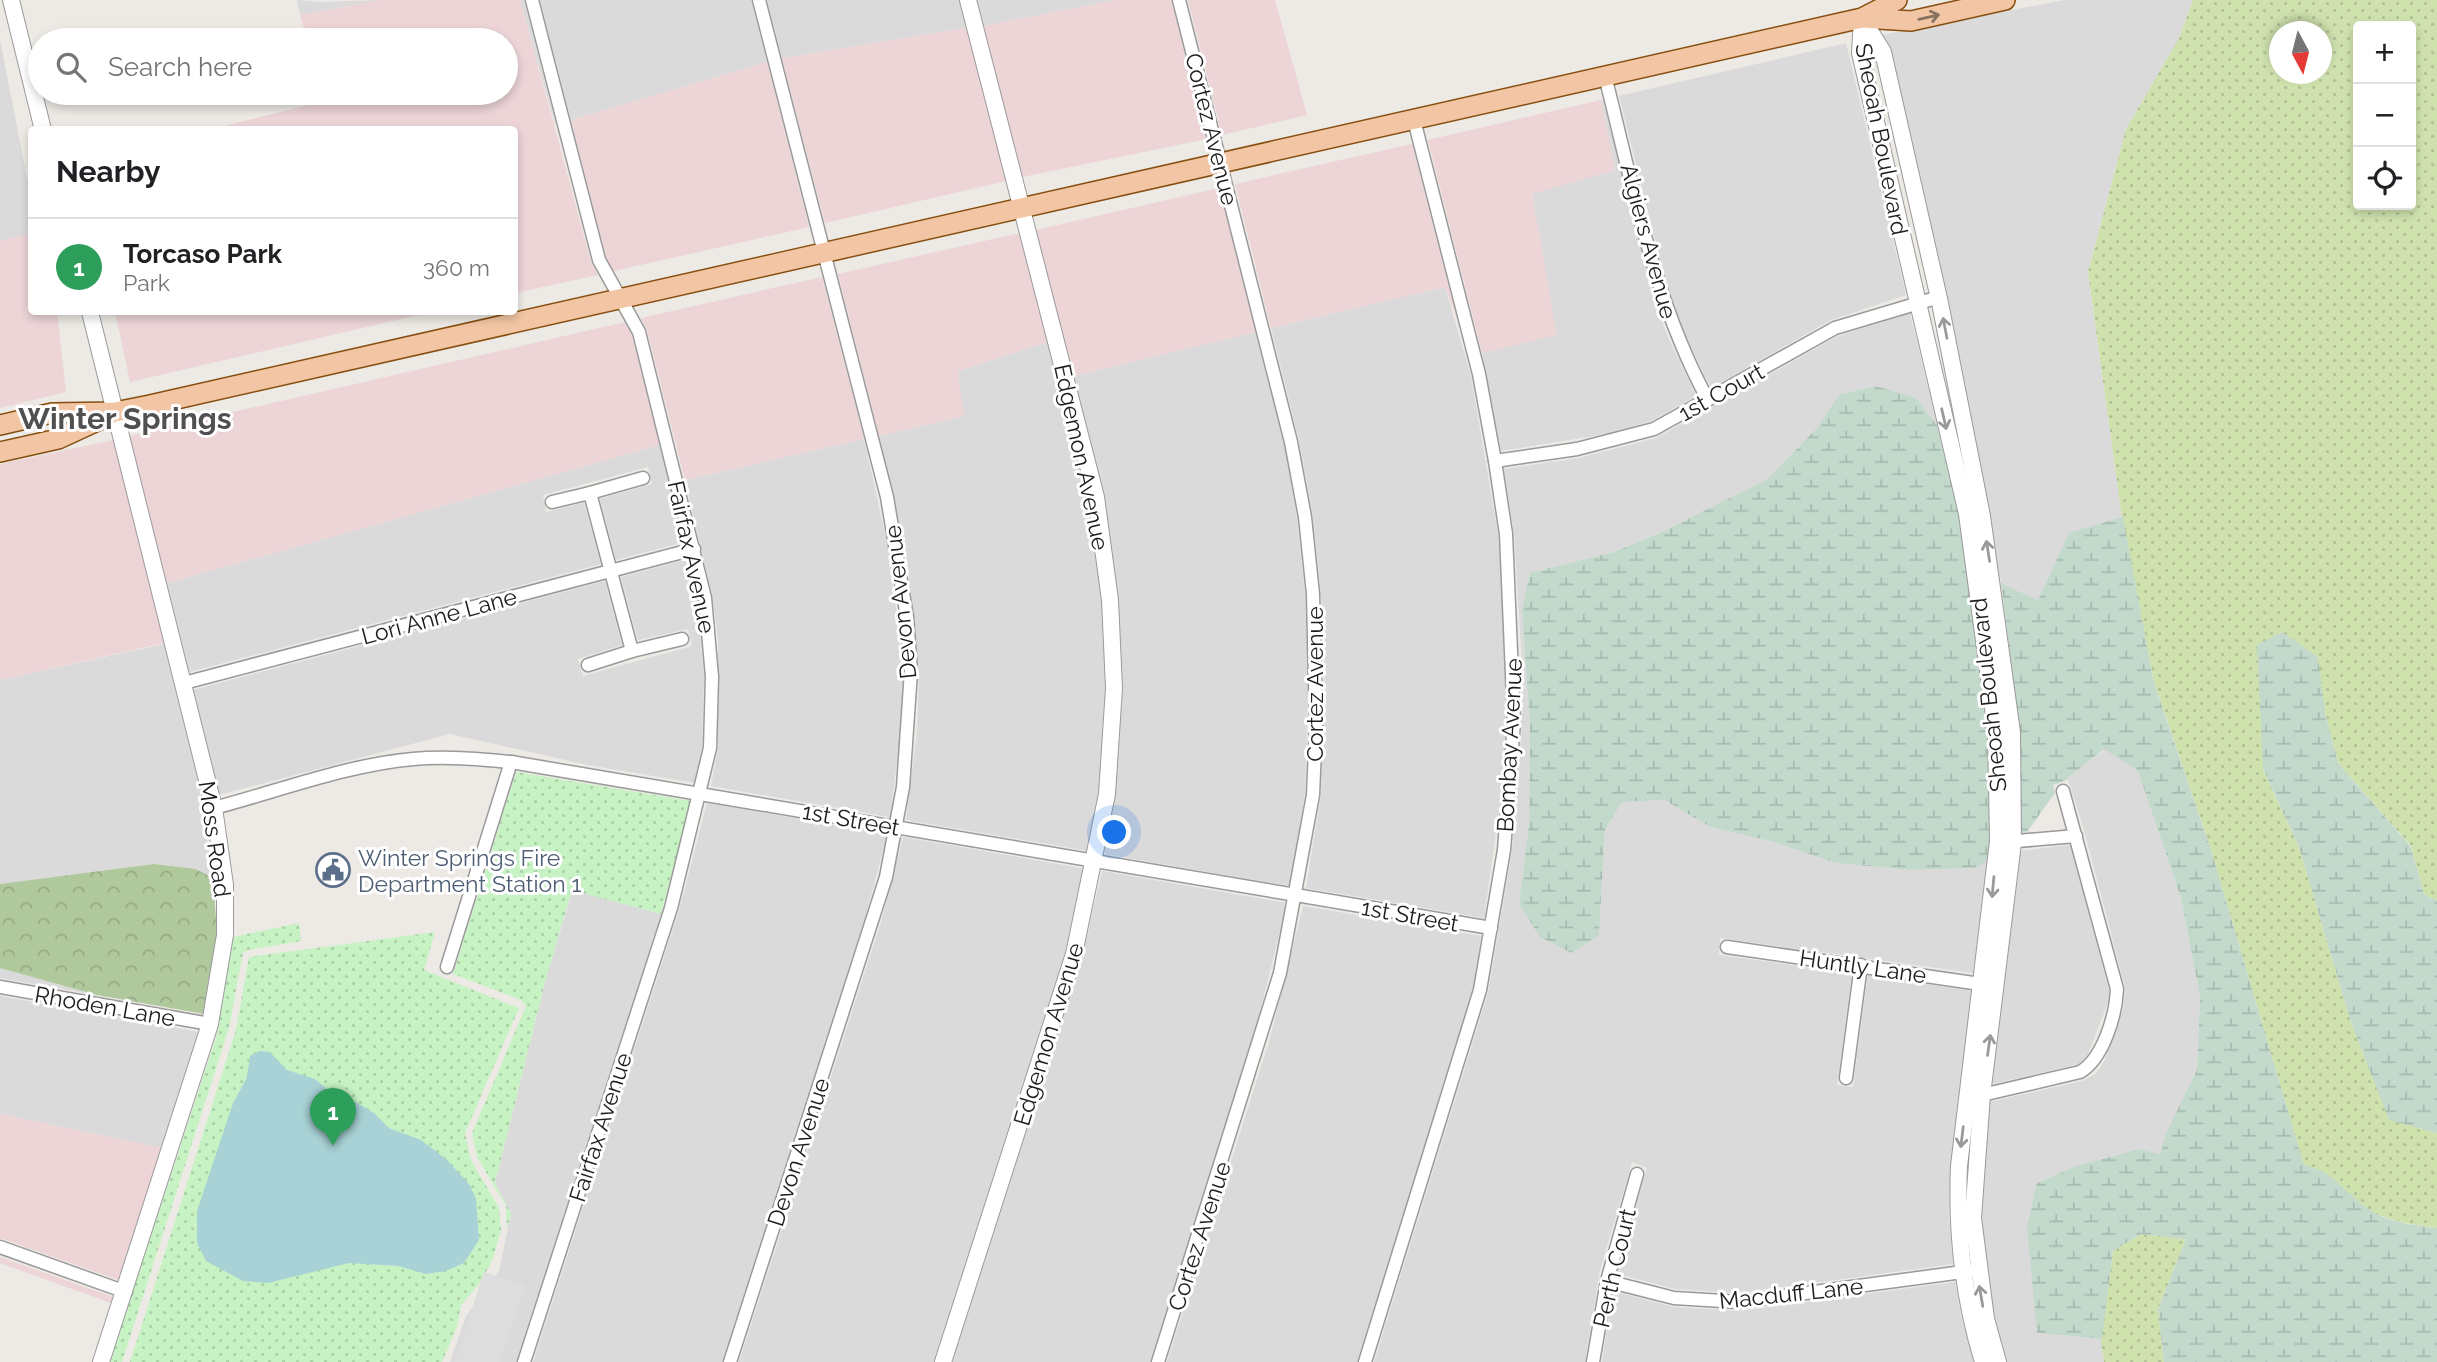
<!DOCTYPE html>
<html lang="en">
<head>
<meta charset="utf-8">
<style>
	:root { --surface:#fff; --page:#f6f6f6; --text:#202124; --muted:#757577; --line:#e0e0e0; --accent:#b6142a }
	body { margin:0; font-family:Raleway,sans-serif; background:var(--page); color:var(--text) }
	.controls { position:absolute; right:21px; top:21px; display:grid; overflow:hidden; border-radius:7px; box-shadow:0 4px 10px #0003 }
	.controls button { width:63px; height:63px; display:grid; place-items:center; padding:0; border:0; border-bottom:2px solid var(--line); background:var(--surface); color:var(--text); font:35px sans-serif }
	.compass { position:absolute; left:2269px; top:21px; width:63px; height:63px; border-radius:50%; background:var(--surface); box-shadow:0 4px 10px #0003; rotate:173deg }
	.you { position:absolute; left:1115px; top:833px; width:24px; height:24px; margin:-18px; border:5px solid #fff; border-radius:50%; background:#1a73e8; box-shadow:0 0 0 10px #1a73e833 }
	.badge { display:grid; place-items:center; width:46px; height:46px; border-radius:50%; background:var(--accent); color:#fff; font-size:23px; font-weight:700 }
	.pin { position:absolute; translate:-50% -58px; filter:drop-shadow(0 2px 4px #0008) }
	.pin::after { content:''; position:absolute; top:37px; width:24px; height:21px; background:inherit; clip-path:polygon(0 0,100% 0,50% 100%) }
	.list { margin:0; padding:0; list-style:none }
	h2 { display:flex; justify-content:space-between; align-items:center; height:91px; margin:0; padding:0 28px; font-size:30px }
	h2 small { font-size:23px; font-weight:400; color:var(--muted) }
	.list li { display:grid; grid-template-columns:46px 1fr auto; gap:21px; align-items:center; box-sizing:border-box; height:98px; padding:0 28px; border-top:2px solid var(--line) }
	.list b { display:block; font-size:26px; white-space:nowrap }
	.list p { margin:0; font-size:23px; white-space:nowrap; color:var(--muted) }
	.list em { font-size:23px; font-style:normal; color:var(--muted) }
	.icon { flex:none; width:38px; height:38px; fill:none; stroke:currentColor; stroke-width:2; stroke-linecap:round; stroke-linejoin:round }
	.map { position:relative; flex:none; width:2437px; height:1362px; overflow:hidden }
	.search { position:absolute; background:var(--surface); box-shadow:0 4px 10px #0003; left:28px; top:28px; width:490px; height:77px; display:flex; align-items:center; gap:18px; box-sizing:border-box; padding:0 24px; border-radius:38px; color:var(--muted); font-size:26px }
	.panel { position:absolute; background:var(--surface); box-shadow:0 4px 10px #0003; left:28px; top:126px; width:490px; height:189px; border-radius:7px }
	.map>svg:first-child { display:block }
	.residential { fill:#dbdada }
	.commercial { fill:#ecd4d7 }
	.grass { fill:url(#grass-dots); fill-rule:evenodd }
	.forest { fill:url(#forest-crowns) }
	.wetland { fill:url(#wetland-marsh) }
	.park { fill:url(#park-dots) }
	.parking { fill:#ddd }
	.water { fill:#a8d2d6 }
	.lines { fill:none; stroke-linecap:round; stroke-linejoin:round }
	.minor-casing { stroke:#9a9a9a; stroke-width:15 }
	.tertiary-casing { stroke:#9a9a9a; stroke-width:18 }
	.primary-casing { stroke:#874f0f; stroke-width:22 }
	.minor { stroke:#fff; stroke-width:12 }
	.tertiary { stroke:#fff; stroke-width:16 }
	.primary { stroke:#f2c6a4; stroke-width:19 }
	.oneway { stroke:#887260 }
	.oneway2 { stroke:#999 }
	.labels { text-anchor:middle; dominant-baseline:central; stroke-width:6; stroke-linejoin:round; paint-order:stroke }
	.street-label { font-size:23px; fill:#1d1d1d; stroke:#fff }
	.service-label { font-size:23px; fill:#4e5e75; stroke:#fff; text-anchor:start }
	.district-label { font-size:30px; font-weight:bold; fill:#505050; stroke:#fff }
</style>
</head>
<body>
<div class="map">
<svg width="2437" height="1362" viewBox="0 0 2437 1362">
	<defs>
		<pattern id="grass-dots" width="8" height="8" patternUnits="userSpaceOnUse" patternTransform="scale(1.75)"><rect width="8" height="8" fill="#cfe2ae"/><path d="M2 2h.1M6 6h.1" fill="none" stroke="#b1c195" stroke-width="1.8" stroke-linecap="round"/></pattern>
		<pattern id="forest-crowns" width="20" height="18" patternUnits="userSpaceOnUse" patternTransform="scale(1.75)"><rect width="20" height="18" fill="#afc89c"/><path d="M2 6a3 3 0 1 1 6 0M12 15a3 3 0 1 1 6 0" fill="none" stroke="#96ab86"/></pattern>
		<pattern id="wetland-marsh" width="20" height="14" patternUnits="userSpaceOnUse" patternTransform="scale(1.75)"><rect width="20" height="14" fill="#c2d9cc"/><path d="M1 5h8M5 5V1M11 12h8M15 12V8" fill="none" stroke="#a6baaf"/></pattern>
		<pattern id="park-dots" width="8" height="8" patternUnits="userSpaceOnUse" patternTransform="scale(1.75)"><rect width="8" height="8" fill="#c7f3c4"/><path d="M2 2h.1M6 6h.1" fill="none" stroke="#aad0a8" stroke-width="1.8" stroke-linecap="round"/></pattern>
	</defs>
	<rect width="100%" height="100%" fill="#ede9e4"/>
	<g class="residential">
		<path d="M297 0 321 2 381 0 300 15Z"/>
		<path d="M520 0H524L556 125H555Z"/>
		<path d="M540 0H751L767 62 571 120Z"/>
		<path d="M767 0H960L967 28 782 58Z"/>
		<path d="M976 0H1117L983 26Z"/>
		<path d="M2064 0H2193L2178 40 2126 129 2088 272 2122 518 2069 534 2038 600 2001 583 1945 287 1891 50 1882 35Z"/>
		<path d="M0 40 32 203 31 233 0 241Z"/>
		<path d="M1846 43 1906 295 1831 320 1711 388 1681 327 1667 288 1619 96Z"/>
		<path d="M1601 100H1603L1652 294 1667 335 1696 396 1651 421 1612 433 1501 451 1482 353 1556 335 1532 193 1615 170Z"/>
		<path d="M1445 287 1471 376 1498 535 1503 605 1506 721 1503 782 1484 918 1306 888 1321 796 1325 655 1321 594 1313 516 1299 440 1271 328Z"/>
		<path d="M1910 313 1937 425 1916 398 1876 386 1840 394 1815 430 1769 479 1660 533 1614 552 1530 573 1522 610 1530 728 1529 823 1519 904 1540 937 1571 953 1599 936 1605 830 1622 802 1664 800 1710 827 1770 841 1836 863 1910 870 1975 868 1988 860 1973 973 1720 938 1719 955 1852 973 1837 1085 1853 1087 1868 975 1971 991 1951 1166 1949 1216 1953 1264 1739 1293 1675 1289 1617 1274 1647 1168 1632 1162 1600 1270 1585 1362H1374L1488 993 1512 852 1522 723V664L1514 534 1504 469 1579 458 1656 438 1838 336Z"/>
		<path d="M1256 332 1284 444 1297 518 1305 595 1309 655 1305 794 1290 886 1105 854 1120 734 1121 644 1104 496 1073 376Z"/>
		<path d="M1048 342 1088 499 1102 601 1106 688 1099 792 1089 851 906 820 917 732 919 671 907 558 879 436 963 416 958 371Z"/>
		<path d="M864 439 891 561 903 671 901 730 890 817 711 786 718 749V639L712 596 685 480Z"/>
		<path d="M660 445 684 542 616 560 600 499 652 484 648 467 543 495 546 512 584 503 601 564 189 672 167 583Z"/>
		<path d="M688 559 697 599 704 677 702 747 695 783 588 765 450 734 219 795 193 690 605 581 622 645 578 659 583 676 692 646 688 629 638 640 621 577Z"/>
		<path d="M152 591 203 799 201 800 213 878 196 869 154 864 0 884V680L164 644Z"/>
		<path d="M2105 749 2138 770 2181 898 2200 996 2197 1070 2166 1133 2160 1154 2139 1149 2076 1166 2037 1183V1333L2102 1339 2104 1362H2006L1993 1317 1981 1218 1989 1102 2082 1081 2095 1074 2104 1062 2124 1006 2125 987 2083 826 2068 780 2064 781Z"/>
		<path d="M707 803 887 834 866 915 722 1362H533L679 911Z"/>
		<path d="M903 837 1086 869 1067 951 934 1362H739L881 922Z"/>
		<path d="M2070 845 2109 990V1000L2086 1059 2078 1064 1992 1084 2020 851Z"/>
		<path d="M1102 871 1287 903 1254 1036 1150 1362H951L1082 958Z"/>
		<path d="M573 889 661 914 516 1362H450L466 1316 499 1271 511 1214 495 1183 546 978Z"/>
		<path d="M1303 906 1481 936 1473 988 1454 1055 1357 1362H1167L1269 1042Z"/>
		<path d="M0 968 97 995 0 978Z"/>
		<path d="M0 996 199 1032 163 1148 0 1114Z"/>
		<path d="M1955 1282 1962 1320 1975 1362H1602L1613 1291 1674 1307 1739 1311Z"/>
	</g>
	<g class="commercial">
		<path d="M381 0H520L591 262 598 275 515 293 514 130 212 129 325 101 323 93H506V40H308L300 15Z"/>
		<path d="M1117 0H1171L1207 139 1022 177 983 26Z"/>
		<path d="M1188 0H1275L1307 115 1222 135Z"/>
		<path d="M967 28 1006 181 825 223 782 58Z"/>
		<path d="M767 62 809 227 614 271 606 257 571 120Z"/>
		<path d="M1601 100 1615 170 1532 194 1557 335 1482 353 1428 140Z"/>
		<path d="M1412 144 1457 319 1445 287 1271 328 1235 184Z"/>
		<path d="M1219 188 1256 332 1073 376 1036 230Z"/>
		<path d="M31 233 32 312H57L66 392 0 408V241Z"/>
		<path d="M1020 233 1048 342 958 371 964 416 879 436 838 274Z"/>
		<path d="M822 277 864 439 685 480 647 330 641 318Z"/>
		<path d="M115 312H431L130 382Z"/>
		<path d="M625 322 632 336 660 445 167 583 129 436Z"/>
		<path d="M114 440 164 643 0 680V464Z"/>
		<path d="M0 1114 163 1148 119 1280 0 1238Z"/>
		<path d="M0 1257 113 1297 111 1303 0 1263Z"/>
	</g>
	<g class="grass">
		<path d="M2193 0H2437V901L2424 894 2411 846 2338 763 2325 712 2263 770 2299 847 2351 1022 2389 1119 2437 1133V1228C2414 1225 2393 1222 2372 1212 2345 1199 2338 1172 2304 1166L2211 850 2154 682 2122 518 2088 272 2126 129 2178 40ZM2358 26H2411V205H2358ZM2280 32H2322V74H2280Z"/>
		<path d="M2141 1234 2186 1239 2158 1309 2164 1362H2104L2101 1342 2113 1251Z"/>
	</g>
	<path class="forest" d="M154 864 196 869 213 878 217 934 204 1014 97 995 0 968V884Z"/>
	<g class="wetland">
		<path d="M1876 386 1916 398 1937 425 1959 516 1989 731 1992 819 1988 860 1976 868 1910 870 1836 863 1770 841 1710 827 1664 800 1622 802 1605 830 1599 936 1571 953 1540 937 1519 904 1529 823 1530 728 1522 610 1530 573 1614 552 1660 533 1768 479 1815 430 1840 394Z"/>
		<path d="M2123 517 2154 683 2211 850 2304 1165C2335 1172 2345 1193 2370 1210 2389 1223 2414 1225 2437 1228V1362H2164L2158 1309 2186 1239 2141 1234 2113 1251 2102 1339 2037 1333 2027 1227 2037 1183 2076 1166 2139 1149 2160 1154 2166 1133 2197 1070 2200 996 2181 898 2138 771 2104 749 2064 781 2053 785 2055 793 2027 832 2021 833 2020 731 2001 583 2038 600 2069 533Z"/>
		<path d="M2282 632 2318 657 2325 712 2338 763 2411 847 2424 894 2437 901V1133L2389 1120 2351 1022 2299 847 2263 769 2257 645Z"/>
	</g>
	<g class="park">
		<path d="M516 772 691 801 661 914 572 890 546 978 495 1183 511 1214 507 1229 506 1206 477 1157 472 1133 526 1006 521 1000 453 974Z"/>
		<path d="M299 923 301 941 248 950 243 953 229 1028 122 1362H110L217 1034 233 937Z"/>
		<path d="M435 932 424 970 519 1008 465 1133 471 1160 499 1208 501 1230 493 1259 480 1283 461 1305 457 1327 442 1362H130L236 1030 249 957Z"/>
	</g>
	<path class="parking" d="M484 1272 525 1285 500 1362H455Z"/>
	<path class="water" d="M260 1051 270 1052 287 1070 315 1079 335 1096 352 1100 374 1113 389 1128 421 1140 447 1160 469 1184 476 1199 479 1240 464 1263 446 1271 426 1274 398 1266 349 1263 268 1283 243 1281 206 1261 197 1243V1211L232 1106 247 1077 250 1056Z"/>
	<g class="lines">
		<g class="minor-casing">
			<g id="minor">
				<path d="M1605 76C1633 186 1653 299 1708 400"/>
				<path d="M1495 461 1577 449 1654 429 1835 328 1939 297"/>
				<path d="M590 493 643 478"/>
				<path d="M552 502 590 493 632 651 588 665"/>
				<path d="M632 651 682 639"/>
				<path d="M184 683 694 549"/>
				<path d="M214 808C279 791 346 765 413 759 446 756 478 759 511 762L1491 928"/>
				<path d="M2006 842 2076 836"/>
				<path d="M1727 947 1987 985"/>
				<path d="M447 967 511 762"/>
				<path d="M0 987 210 1024"/>
				<path d="M1846 1078 1861 965"/>
				<path d="M1982 1095 2080 1072C2103 1059 2116 1015 2117 989L2063 791"/>
				<path d="M0 1247 126 1292"/>
				<path d="M1607 1281 1674 1298 1739 1302 1970 1271"/>
				<path d="M524 1362 671 908 710 748 712 677 705 598 639 332 599 260 532 0"/>
				<path d="M730 1362 886 877 903 787 911 671 907 617 887 497 759 0"/>
				<path d="M1158 1362 1280 973 1313 795 1316 725 1313 594 1305 517 1291 442 1179 0"/>
				<path d="M1365 1362 1480 990 1504 850 1514 722 1506 534 1495 461 1479 374 1414 120"/>
				<path d="M1593 1362 1607 1281 1637 1174"/>
			</g>
		</g>
		<g class="tertiary-casing">
			<g id="tertiary">
				<path d="M11 0 43 130"/>
				<path d="M1862 18 1883 52 1940 303 1982 516 2012 732 2013 843 1982 1095 1973 1218 1986 1319 1998 1362"/>
				<path d="M1862 18 1860 53 1967 514 1996 730 1998 841 1959 1166C1956 1235 1963 1297 1983 1362"/>
				<path d="M90 312 214 808 225 885V935L210 1024 101 1362"/>
				<path d="M943 1362 1074 954 1107 794 1114 688 1110 600 1096 497 968 0"/>
			</g>
		</g>
		<g class="primary-casing">
			<g id="primary">
				<path d="M1863 18 1911 21 2005 0"/>
				<path d="M0 425 52 413 115 412 150 405 1862 18 1897 0"/>
				<path d="M0 452 58 439 108 416"/>
			</g>
		</g>
		<use href="#minor" class="minor"/>
		<use href="#tertiary" class="tertiary"/>
		<use href="#primary" class="primary"/>
	</g>
	<defs><path id="oneway-shaft" d="M-6 0H5M1.5-3L5.5 0L1.5 3" fill="none" stroke-width="1.6" stroke-linecap="round" stroke-linejoin="round" transform="scale(1.75)"/></defs>
	<use class="oneway" href="#oneway-shaft" transform="translate(1929 17) rotate(-13)"/>
	<g class="oneway2">
		<use href="#oneway-shaft" transform="translate(1945 328) rotate(-101)"/>
		<use href="#oneway-shaft" transform="translate(1944 419) rotate(77)"/>
		<use href="#oneway-shaft" transform="translate(1988 551) rotate(-99)"/>
		<use href="#oneway-shaft" transform="translate(1993 887) rotate(95)"/>
		<use href="#oneway-shaft" transform="translate(1989 1045) rotate(-82)"/>
		<use href="#oneway-shaft" transform="translate(1962 1137) rotate(97)"/>
		<use href="#oneway-shaft" transform="translate(1981 1296) rotate(-100)"/>
	</g>
	<defs>
		<g id="civic-ring" transform="scale(1.75)"><circle r="9.5" fill="#fff" stroke="#5c6f8a" stroke-width="1.5"/><path d="M-.6-6.5H3V-4.5H.6V-3L4-1V1h2V6H-6V1h2V-1L-.6-3ZM-1.2 2.5V6h2.4V2.5Z" fill="#5c6f8a"/></g>
	</defs>
	<g fill-rule="evenodd">
		<use href="#civic-ring" x="333" y="870"/>
	</g>
	<g class="labels">
		<g class="street-label">
			<text transform="translate(1212 129) rotate(76)">Cortez Avenue</text>
			<text transform="translate(1882 139) rotate(79)">Sheoah Boulevard</text>
			<text transform="translate(1649 241) rotate(75)">Algiers Avenue</text>
			<text transform="translate(1721 392) rotate(-29)">1st Court</text>
			<text transform="translate(1082 457) rotate(78)">Edgemon Avenue</text>
			<text transform="translate(692 557) rotate(78)">Fairfax Avenue</text>
			<text transform="translate(900 602) rotate(-96)">Devon Avenue</text>
			<text transform="translate(439 616) rotate(-15)">Lori Anne Lane</text>
			<text transform="translate(1314 684) rotate(-90)">Cortez Avenue</text>
			<text transform="translate(1988 695) rotate(-96)">Sheoah Boulevard</text>
			<text transform="translate(1509 745) rotate(-87)">Bombay Avenue</text>
			<text transform="translate(851 819) rotate(10)">1st Street</text>
			<text transform="translate(215 839) rotate(82)">Moss Road</text>
			<text transform="translate(1410 915) rotate(10)">1st Street</text>
			<text transform="translate(1863 966) rotate(8)">Huntly Lane</text>
			<text transform="translate(105 1006) rotate(10)">Rhoden Lane</text>
			<text transform="translate(1048 1034) rotate(-73)">Edgemon Avenue</text>
			<text transform="translate(600 1127) rotate(-72)">Fairfax Avenue</text>
			<text transform="translate(798 1152) rotate(-72)">Devon Avenue</text>
			<text transform="translate(1199 1236) rotate(-72)">Cortez Avenue</text>
			<text transform="translate(1614 1268) rotate(-77)">Perth Court</text>
			<text transform="translate(1791 1293) rotate(-6)">Macduff Lane</text>
		</g>
		<g class="service-label">
			<text x="358" y="857">Winter Springs Fire<tspan x="358" dy="26">Department Station 1</tspan></text>
		</g>
		<g class="district-label">
			<text x="125" y="418">Winter Springs</text>
		</g>
	</g>
</svg>
<div class="controls">
<button>+</button>
<button>−</button>
<button><svg class="icon" aria-label="locate" viewBox="0 0 24 24"><circle cx="12" cy="12" r="6"/><path d="M12 2v4M12 18v4M2 12h4M18 12h4"/></svg></button>
</div>
<svg class="compass" viewBox="-18 -18 36 36"><path d="M0-13l5 13h-10z" fill="#e53935"/><path d="M0 13l5-13h-10z" fill="#757577"/></svg>
<div class="you"></div>
<div class="pin badge" style="left:333px;top:1146px;background:#2e9e5b">1</div>
<div class="search"><svg class="icon" aria-label="search" viewBox="0 0 24 24"><circle cx="10" cy="10" r="6"/><path d="M15 15l6 6"/></svg>Search here</div>
<section class="panel">
<h2>Nearby<small></small></h2>
<ul class="list">
<li><span class="badge" style="background:#2e9e5b">1</span><div><b>Torcaso Park</b><p>Park</p></div><em>360 m</em></li>
</ul>
</section>
</div>
</body>
</html>
